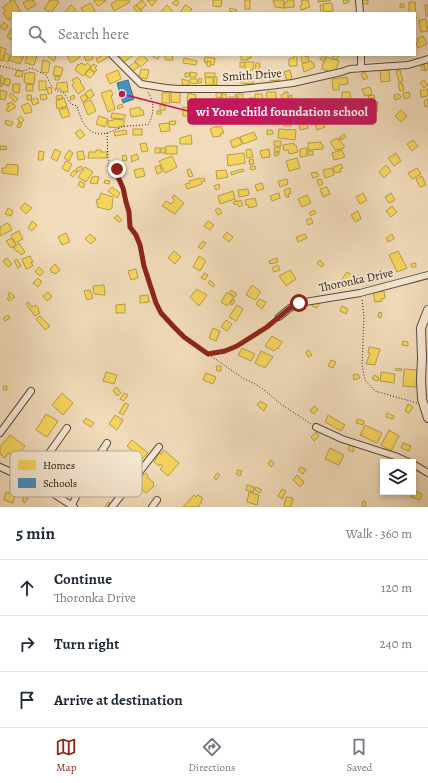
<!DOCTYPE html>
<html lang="en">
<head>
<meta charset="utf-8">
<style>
	:root { --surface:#fff; --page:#f2f2f3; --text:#1f2937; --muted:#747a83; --line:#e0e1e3; --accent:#8f2418 }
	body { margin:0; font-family:Alegreya,serif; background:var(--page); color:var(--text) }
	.controls { position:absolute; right:12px; bottom:12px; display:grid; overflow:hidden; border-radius:0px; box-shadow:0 2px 6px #0003 }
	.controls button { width:36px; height:36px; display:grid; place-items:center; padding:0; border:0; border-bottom:1px solid var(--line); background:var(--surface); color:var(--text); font:20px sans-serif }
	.stop { position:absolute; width:12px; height:12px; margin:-9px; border:3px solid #8f2418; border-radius:50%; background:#fff }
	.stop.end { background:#8f2418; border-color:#fff; box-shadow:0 1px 4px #0008 }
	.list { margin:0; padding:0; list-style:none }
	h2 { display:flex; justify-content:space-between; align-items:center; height:52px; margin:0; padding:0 16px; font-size:17px }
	h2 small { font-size:13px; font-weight:400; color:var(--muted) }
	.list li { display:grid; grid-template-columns:26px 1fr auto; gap:12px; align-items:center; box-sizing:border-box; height:56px; padding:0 16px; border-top:1px solid var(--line) }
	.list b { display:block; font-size:15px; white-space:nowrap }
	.list p { margin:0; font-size:13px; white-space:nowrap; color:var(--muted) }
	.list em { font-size:13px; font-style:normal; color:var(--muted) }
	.icon { flex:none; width:22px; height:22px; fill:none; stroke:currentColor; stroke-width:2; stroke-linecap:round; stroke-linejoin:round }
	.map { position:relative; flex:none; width:428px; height:507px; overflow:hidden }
	.search { position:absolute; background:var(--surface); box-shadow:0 2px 6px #0003; left:12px; right:12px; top:12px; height:44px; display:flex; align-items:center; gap:10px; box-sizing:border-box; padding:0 14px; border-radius:0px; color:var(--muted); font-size:15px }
	.sheet { height:220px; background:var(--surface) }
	nav { display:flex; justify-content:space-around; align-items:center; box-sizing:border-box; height:56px; border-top:1px solid var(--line); background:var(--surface); font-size:11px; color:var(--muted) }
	nav a { display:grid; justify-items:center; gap:2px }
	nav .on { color:var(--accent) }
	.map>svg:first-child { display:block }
	.homes { fill:#f6d55c; stroke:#b89e47 }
	.schools { fill:#4393c3; stroke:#3b708f }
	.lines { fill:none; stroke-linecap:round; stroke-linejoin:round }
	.minor-casing { stroke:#5b4c40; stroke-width:8 }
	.tertiary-casing { stroke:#5b4c40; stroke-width:10 }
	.path { stroke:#291d17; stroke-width:1; stroke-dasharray:1 2; stroke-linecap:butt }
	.minor { stroke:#f6e8d2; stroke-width:6 }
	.tertiary { stroke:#f6e8d2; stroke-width:8 }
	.route { stroke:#8f2418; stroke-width:5 }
	.labels { text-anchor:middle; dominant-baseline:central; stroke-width:4; stroke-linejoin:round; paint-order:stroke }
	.street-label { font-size:12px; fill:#291d17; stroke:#f6e8d2 }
	.key { fill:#f6e8d2; stroke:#b8ab9a; stroke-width:1 }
	.key-label { font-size:11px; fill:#291d17 }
	.leader { fill:none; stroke:#c2185b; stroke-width:1.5 }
	.callout-dot { fill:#c2185b; stroke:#f6e8d2; stroke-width:1.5 }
	.callout { fill:#c2185b; stroke:#c2185b; stroke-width:1.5 }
	.callout-label { font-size:13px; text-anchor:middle; font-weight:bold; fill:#fff }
</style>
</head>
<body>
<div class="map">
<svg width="428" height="507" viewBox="0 0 428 507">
	<rect width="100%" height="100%" fill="#f1dbba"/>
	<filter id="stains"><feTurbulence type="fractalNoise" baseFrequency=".005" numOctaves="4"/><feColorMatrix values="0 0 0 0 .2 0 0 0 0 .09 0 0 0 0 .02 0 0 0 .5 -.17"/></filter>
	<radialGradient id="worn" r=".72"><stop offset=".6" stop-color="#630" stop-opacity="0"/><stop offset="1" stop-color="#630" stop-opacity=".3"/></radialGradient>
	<g class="homes">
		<path d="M10 0H14L21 12 13 13V17L8 20 3 13 6 11 3 7 11 1Z"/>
		<path d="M28 0H34L33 1 36 5 27 10 23 3Z"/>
		<path d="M50 0H57L59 2 51 13 44 9Z"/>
		<path d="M95 0H105L106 1 98 6 94 1Z"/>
		<path d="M117 0H129L130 2 114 11 111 4Z"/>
		<path d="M142 0 146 5 141 10 136 5Z"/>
		<path d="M147 0H157L152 6Z"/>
		<path d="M176 0 179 2 177 6 172 3Z"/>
		<path d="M213 0H222L221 7 213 6Z"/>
		<rect x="245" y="0" width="5" height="9"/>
		<path d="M273 0H284V8L275 7Z"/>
		<path d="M288 0H294V7L284 8 285 3 287 2Z"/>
		<path d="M304 0H308L310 7 301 10 300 6 302 5 301 1Z"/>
		<path d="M318 0H330V1L318 2Z"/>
		<path d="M343 0H349V2L344 4Z"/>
		<path d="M361 0H368V4L361 3Z"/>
		<path d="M409 2H415L416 19 415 13H407H409Z"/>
		<path d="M91 3 95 11 91 13H84L81 8Z"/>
		<path d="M332 3 333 11 324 12 323 4Z"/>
		<path d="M400 4H404V7L400 8Z"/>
		<path d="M71 5 76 10 73 13H64Z"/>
		<path d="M136 5 142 12 141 13 137 12 133 7Z"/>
		<path d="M167 5 172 10V13H160Z"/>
		<path d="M185 5 192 9 189 13H180Z"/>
		<path d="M320 5H323L324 13H321Z"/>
		<path d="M425 5H428V16H426Z"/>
		<path d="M230 8 237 10 236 13 229 11Z"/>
		<path d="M426 19 428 31 421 32 419 20Z"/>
		<path d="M4 22 8 26 5 30 0 27Z"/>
		<path d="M11 29 13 30 12 40 7 37Z"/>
		<path d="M423 36 427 44 418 48 416 43 418 42 417 39Z"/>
		<path d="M0 47 6 49 2 61 0 60Z"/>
		<path d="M13 52V55H24L20 64 9 60Z"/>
		<path d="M5 53 10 55 8 62 3 60Z"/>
		<path d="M27 55 37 56 34 65 25 63Z"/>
		<path d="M49 55 56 56 54 61 48 57Z"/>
		<path d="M69 55H79L80 57 71 63 67 56Z"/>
		<path d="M84 55H92L93 59 86 61Z"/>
		<path d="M103 55H106L107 58 98 63 96 59Z"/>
		<path d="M120 55H134L122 63 117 57Z"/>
		<path d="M142 55 148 60 141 67 135 61Z"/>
		<path d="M154 55H160L158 59 153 57Z"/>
		<path d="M164 55H172L173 60H166Z"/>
		<path d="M241 55H251V58H248V60H241Z"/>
		<path d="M297 55V66H289V59L294 58V56Z"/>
		<path d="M305 55V57L308 56 309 62 302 63 301 56Z"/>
		<path d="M323 55 326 56 323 61 320 59Z"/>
		<path d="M335 55H339L337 60 332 58 333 56H335Z"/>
		<path d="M205 57 215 58 214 65 207 64V61L206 63 204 62Z"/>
		<path d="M326 57 339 61 335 73 322 69 323 63H324Z"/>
		<path d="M184 58 197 61 196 65 183 63Z"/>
		<path d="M43 60 50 62 48 73 41 72Z"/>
		<path d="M207 61 211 62 210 67 207 66Z"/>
		<path d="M311 61 312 63 313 62 315 67 304 72 302 64Z"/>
		<path d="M135 62 139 67 130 72 127 68Z"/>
		<rect x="240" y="62" width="4" height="5"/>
		<path d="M245 62H254L253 70H245Z"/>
		<path d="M428 62V70L425 71 424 63Z"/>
		<path d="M81 63 85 65 87 63 91 66 83 76 75 70 78 64 79 65Z"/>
		<path d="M256 63H260L259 71 255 70Z"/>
		<path d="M420 63H423L425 70H422Z"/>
		<path d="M93 64 97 66 95 68 97 70 95 72 90 69Z"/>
		<path d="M55 66 63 68 61 76 53 75Z"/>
		<path d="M89 69 95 73 90 78 85 75Z"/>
		<path d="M141 69 149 70 147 79 139 78Z"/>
		<path d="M17 70 23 72 22 77 15 76Z"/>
		<path d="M118 70 121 79 110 84 106 75Z"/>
		<path d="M290 70 292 79 287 81 284 72Z"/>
		<path d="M380 70H389L390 81 381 82Z"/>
		<path d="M400 70 403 81 399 82 396 71Z"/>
		<path d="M29 72 35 73 34 84 25 83 24 81 25 73H29Z"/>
		<path d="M190 72 197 73 196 77H190Z"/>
		<path d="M365 72 368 78 364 80 361 74Z"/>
		<path d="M185 73H190L189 77H185Z"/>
		<rect x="205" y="73" width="10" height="4"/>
		<path d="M241 74H253V84L241 83Z"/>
		<rect x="261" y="74" width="3" height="5"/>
		<path d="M270 74 280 76 279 81 269 80Z"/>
		<path d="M1 75 5 79 1 87 0 86Z"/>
		<path d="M55 76 60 77 59 80H55Z"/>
		<path d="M77 77 81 81 80 82 85 89 78 94 72 85 74 83 72 80Z"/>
		<path d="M213 77V85H206L205 78Z"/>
		<rect x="214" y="77" width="3" height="8"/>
		<path d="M347 77 348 84 339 85V90H333L332 79Z"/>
		<path d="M6 78 11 80 9 86 3 84Z"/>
		<path d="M199 78 202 79 201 83H198Z"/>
		<path d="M182 79 189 81V85H182Z"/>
		<path d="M190 79H197V84L190 83Z"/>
		<path d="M424 80 428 85 424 88 420 83Z"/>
		<rect x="39" y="81" width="7" height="9"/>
		<path d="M67 82 68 92H63L60 89H56L57 83Z"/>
		<path d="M402 83 404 90 400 91 398 84Z"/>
		<path d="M13 84H20L19 93 13 92Z"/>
		<path d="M33 84V91H26V85Z"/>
		<path d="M51 87 52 93 48 94 47 88Z"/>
		<path d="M370 87 372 94 365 96 362 89Z"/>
		<path d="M91 89 94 95 89 99 85 93Z"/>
		<path d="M428 89V96L421 97 420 91Z"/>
		<path d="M0 90 7 92 5 100 0 99Z"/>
		<path d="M111 90 113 95 111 96 115 109 108 112 101 93Z"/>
		<path d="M169 92 170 103H162V93Z"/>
		<path d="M171 92H180V103L171 102Z"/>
		<path d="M216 92 222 93 221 98 216 97Z"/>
		<path d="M267 92H276V105H267V97H266Z"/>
		<path d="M284 92H288V101L282 102 281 95 284 94Z"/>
		<path d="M342 92H350L351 100 342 101Z"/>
		<path d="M409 92 410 97 404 99 403 93Z"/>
		<path d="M11 93 18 99 15 102 9 96Z"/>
		<path d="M188 93 196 95 195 104 187 102Z"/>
		<path d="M46 94 47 99 41 100 40 95Z"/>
		<path d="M85 94 88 99 83 102 80 97Z"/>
		<path d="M222 94H226L227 102H222Z"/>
		<path d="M236 94H243V102H238V96H235Z"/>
		<path d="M255 94H262L263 100 255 101Z"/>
		<path d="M397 94 400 95 401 98 395 100 394 95Z"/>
		<path d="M27 95H31L32 100H27Z"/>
		<path d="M62 95 63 98 57 100 56 96Z"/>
		<path d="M74 95 75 98 71 100 70 97Z"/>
		<path d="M292 95V101H289V96Z"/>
		<path d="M374 95 375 98 369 99 368 96Z"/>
		<path d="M229 97H237V105L229 103Z"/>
		<path d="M37 98 39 103 33 105 31 100Z"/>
		<path d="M64 98 67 106 57 109 56 101Z"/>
		<path d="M249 98H254V103L250 104Z"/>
		<path d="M428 99V106L425 107 424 101Z"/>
		<path d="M91 100 96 111 88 115 83 103Z"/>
		<path d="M12 102 16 107 8 112 6 109 9 107 7 104Z"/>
		<path d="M370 102H378L377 112 369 111Z"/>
		<path d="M28 103 30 105 32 112 25 114 21 106Z"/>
		<path d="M122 104 123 107 118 109 117 106Z"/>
		<rect x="160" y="105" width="5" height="5"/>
		<path d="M67 107 70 116 62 118 59 110Z"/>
		<path d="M140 107V110H143L144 115 131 117 130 109Z"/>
		<path d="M183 107 196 108V116H183Z"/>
		<path d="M318 107 325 127 317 130 310 110Z"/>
		<path d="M401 110 407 116 401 122 395 116Z"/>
		<rect x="157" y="111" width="4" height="3"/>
		<path d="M306 111 310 122 307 123 308 128 300 130 298 120 300 119 299 113Z"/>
		<path d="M112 113 126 115 124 119 111 118Z"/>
		<path d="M370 113 371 115 373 113 375 118 373 120 364 124 361 116Z"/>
		<rect x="284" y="114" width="7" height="12"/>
		<path d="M21 116 24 120 21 123 17 119Z"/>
		<path d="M99 116 108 119 105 127 96 124Z"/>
		<path d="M114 119 124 120V126H119V128L108 127V121L114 120Z"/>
		<path d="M6 120 13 122 11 126 5 124Z"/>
		<path d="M170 121H176L175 125 169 124Z"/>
		<path d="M19 122 22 124 20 128 17 127Z"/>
		<path d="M169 123 170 131 161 132 159 124Z"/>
		<path d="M217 126V128L221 126 224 133 220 134 221 136 213 137 210 129Z"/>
		<path d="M80 129 85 135 80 139 75 133Z"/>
		<rect x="133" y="129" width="9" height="6"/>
		<path d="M279 129 296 130 295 140 278 138Z"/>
		<path d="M126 130 127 134 115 136 114 132Z"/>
		<path d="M267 130H272L273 134 267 135Z"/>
		<path d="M254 132 257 139 243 144 240 137Z"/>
		<path d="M344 134 346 137 340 140 339 138Z"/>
		<path d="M191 135 192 144H180V138Z"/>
		<path d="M239 137 242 144 233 148 230 141Z"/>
		<path d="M337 138 344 145V148L339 150 338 149 335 150 330 142Z"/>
		<path d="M413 140 418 146 412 151 407 144Z"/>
		<rect x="274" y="141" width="7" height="5"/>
		<path d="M321 142V144L323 145V149L308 150V143Z"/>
		<path d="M146 143 148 151 142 152 140 144Z"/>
		<path d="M294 143V145H296L298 152 289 154 288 150 284 151 283 145Z"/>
		<path d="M0 146H6L7 149 0 150Z"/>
		<rect x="166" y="146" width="11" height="8"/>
		<path d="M280 147V151L275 152 274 148Z"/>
		<rect x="155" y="148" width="5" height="5"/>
		<rect x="161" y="148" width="4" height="5"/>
		<path d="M307 148V156L300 157V149Z"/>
		<path d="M55 149 61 152 57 161 51 158Z"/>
		<path d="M251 149 253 157 247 158 246 150Z"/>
		<path d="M269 149 270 157 262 158 260 151Z"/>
		<path d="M69 150 73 153 69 161 64 158Z"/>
		<path d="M96 150H101V152H107V158H88L89 152H96Z"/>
		<path d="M342 150 345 157 334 160 332 153Z"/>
		<path d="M39 151 44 152 43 160H38Z"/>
		<path d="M83 151 85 159 78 160 77 152Z"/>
		<rect x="308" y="151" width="5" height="4"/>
		<path d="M279 152V155L275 156 274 153Z"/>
		<path d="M244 153 245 163 228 166 227 155Z"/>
		<path d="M396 153 401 161 394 166 388 158Z"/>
		<path d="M137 154 139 159 131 162 132 160 131 156Z"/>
		<path d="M126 155 127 160 123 161 122 156Z"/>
		<path d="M172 156 177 167 165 173 159 161Z"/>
		<path d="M297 158 300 168 289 171 286 161Z"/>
		<path d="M253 159 254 164 250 165 249 160Z"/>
		<path d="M66 161 72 164 68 172 62 168Z"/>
		<path d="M119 161 120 166 114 167 113 162Z"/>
		<path d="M7 164 18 165V175L2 173V168H6Z"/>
		<path d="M341 164 343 168 340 169 341 172 335 173 333 167Z"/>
		<path d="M160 165 162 172 157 174 155 167Z"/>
		<path d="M386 165 391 171 384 178 379 172Z"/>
		<path d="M81 166 83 168 78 172 76 169Z"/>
		<path d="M255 166 256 169 251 170 250 167Z"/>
		<path d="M85 167 93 172 86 182 78 177Z"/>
		<path d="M143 168 145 176 136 178 134 170Z"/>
		<path d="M332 168 334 175 325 178 323 170Z"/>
		<path d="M417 168 421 174 412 179 408 173Z"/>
		<path d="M190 169 193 176 189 177 187 170Z"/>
		<path d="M243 169 244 171 231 175V172Z"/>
		<path d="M74 170 77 172 73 177 70 175Z"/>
		<path d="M226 170 228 177 217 179 216 171Z"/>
		<path d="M317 172 319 176 313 178 311 173Z"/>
		<path d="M95 176 99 177 97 184 90 183 92 177H95Z"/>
		<path d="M422 176 426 185 420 187 416 179Z"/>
		<path d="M200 178V179L204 178 205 181 201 182 202 184 187 189 185 184 190 183 189 181Z"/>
		<path d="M287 179 288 184 280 187 278 181Z"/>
		<path d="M321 179 323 184 319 186 317 180Z"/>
		<path d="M105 180 110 181 109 184 104 183Z"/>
		<path d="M80 181 85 184 83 188 78 185Z"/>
		<path d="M262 183 264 189 257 191 255 185Z"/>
		<path d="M219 184 220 188 216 190 214 186Z"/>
		<path d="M112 187 120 193 117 198 108 191Z"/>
		<path d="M327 187 330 194 323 197 320 189Z"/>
		<path d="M290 188 291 193 288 194 289 197H286L284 190Z"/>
		<path d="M248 189 249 195 239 197 238 190Z"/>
		<path d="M233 191 235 199 220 204 218 196Z"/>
		<path d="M101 193 113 197 112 208H111L110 210 97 207 98 203H96L97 199 99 200Z"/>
		<path d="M279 193 280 198 272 201 270 196Z"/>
		<path d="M363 193 367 200 360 204 356 197Z"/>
		<path d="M391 193 395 200 389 203 385 197Z"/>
		<path d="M174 195 184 203 175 214 162 206 166 201 171 204 175 200 172 198Z"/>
		<path d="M307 195 311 203 302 207 298 199Z"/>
		<path d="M255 198 257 206 249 208 248 205H246L245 200Z"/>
		<path d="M237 200V202L241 200 243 205 239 207 237 204 235 205 233 202Z"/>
		<path d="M25 203 32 208 26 214 20 208Z"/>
		<path d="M392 206 397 212 391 217 386 211Z"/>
		<path d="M8 208 13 211 11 216 5 214Z"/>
		<path d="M219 208 222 213 218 215 215 210Z"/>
		<path d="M314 210 316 213 311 216 309 213Z"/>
		<path d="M358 211 361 219 355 222 351 215Z"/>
		<path d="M117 215 122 220 119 222 114 218Z"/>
		<path d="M311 218 313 223 308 225 306 220Z"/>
		<path d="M32 221 37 225 32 231 28 228Z"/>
		<path d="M208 221 214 225 210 230 204 226Z"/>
		<path d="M7 223 8 224H9L12 230 0 236V227Z"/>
		<path d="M19 231 23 239 15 243 11 235Z"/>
		<path d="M227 232 233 237 229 242 223 237Z"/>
		<path d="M66 233 70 242 62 245 58 237Z"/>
		<path d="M90 234 96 239 91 244 85 239Z"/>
		<path d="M305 234 307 238 298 242 296 237Z"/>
		<path d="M392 234 394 239 388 242 386 238Z"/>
		<path d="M11 238 16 245 11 248 6 241Z"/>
		<path d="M203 241 206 243 201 249 198 247Z"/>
		<path d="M19 243 25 252 22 255 13 248Z"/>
		<path d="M174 251 181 257 175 264 168 258Z"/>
		<path d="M398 251 407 268 397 272 389 255Z"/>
		<path d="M30 256 33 262H31L33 266 26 269 22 259Z"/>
		<path d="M199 256 206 261 200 271 193 267Z"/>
		<path d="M7 258 12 264 8 267 3 261Z"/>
		<path d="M277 258 278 262 270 264 269 261Z"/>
		<path d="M17 259 21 266 18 268 14 261Z"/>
		<path d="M320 260 324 265 321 267 317 263Z"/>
		<path d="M416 263V267H411V264Z"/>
		<path d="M55 264 60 270 55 274 53 272 52 273 50 269Z"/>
		<path d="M278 265 280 270 274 272 272 268Z"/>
		<path d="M39 267 44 272 40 276 35 272Z"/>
		<path d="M136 269 138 278 131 280 128 271Z"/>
		<path d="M290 270 296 279 286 286 279 276Z"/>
		<path d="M347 272 354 277 347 287 340 282Z"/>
		<path d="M204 273 208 275 205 280 201 278Z"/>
		<path d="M38 278 42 282 38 287 33 283Z"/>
		<path d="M210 280 215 285 213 287 208 283Z"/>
		<path d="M104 285 105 295 94 294 93 286Z"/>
		<path d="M252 285 261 292 255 300 246 295Z"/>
		<path d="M197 289 207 295 199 306 190 297Z"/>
		<path d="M90 290 93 298 87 300 84 291Z"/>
		<path d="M231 290 237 294 235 297 229 293Z"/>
		<path d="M384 291 385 298 381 299 382 301 375 302 373 293Z"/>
		<path d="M10 292 15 297 9 301 7 298 10 297 8 295Z"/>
		<path d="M48 292 52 297 47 301 43 296Z"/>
		<path d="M227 292 234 297 227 306 221 302Z"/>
		<path d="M148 295 149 302 140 303V296Z"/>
		<path d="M233 299 235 301 232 305 230 304Z"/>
		<path d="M259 299 266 302 262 309 256 304Z"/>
		<path d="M28 302 32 307 36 305 39 309 38 310 40 313 35 316 26 304Z"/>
		<path d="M314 302 319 304 317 308 312 306Z"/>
		<path d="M125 304V313H116V305Z"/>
		<path d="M237 305 243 309 236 321 229 317Z"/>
		<path d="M342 306 348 309 346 314 340 311Z"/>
		<path d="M379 312 382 313 381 318 378 317Z"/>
		<path d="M8 315 10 318 5 321 3 318Z"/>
		<path d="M40 316 50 326 45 330 36 319Z"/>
		<path d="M226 320 232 324 227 331 221 327Z"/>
		<path d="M213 328 220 331 216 341 209 338Z"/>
		<path d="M272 336 282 342 278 349 277 348 274 351 265 346Z"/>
		<path d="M403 341 408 342V346L402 345Z"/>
		<path d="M369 347 380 349 375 365 366 364 370 353H368Z"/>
		<path d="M242 348 255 354 251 361 238 355Z"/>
		<path d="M309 350 312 355 308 357 306 352Z"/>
		<path d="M261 351 273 357 265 368 255 363Z"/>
		<path d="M331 360 336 362 333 368 328 366Z"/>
		<path d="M216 366H221V371H217Z"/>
		<path d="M396 368 402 369 401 371 395 370Z"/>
		<path d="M404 369 417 370 416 387 403 386Z"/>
		<path d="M106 372 117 375 114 384 103 381Z"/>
		<path d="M381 372 395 374 394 383 380 381Z"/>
		<path d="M206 373 216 377 213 384 203 380Z"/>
		<path d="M358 374 360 378 354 380 353 375Z"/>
		<path d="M374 375 379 378 378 381 372 379Z"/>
		<path d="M4 386H7V390H3Z"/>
		<path d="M117 387 121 393 117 396 113 390Z"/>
		<path d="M62 393 73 403 63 415 52 405Z"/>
		<path d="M124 393 128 395 124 401 120 399Z"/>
		<path d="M260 401 267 405 264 411 257 405Z"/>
		<path d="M125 403 129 405 123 415 119 413Z"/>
		<path d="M408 404 413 407 409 413 405 411Z"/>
		<path d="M314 406 318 409 314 414 310 411Z"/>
		<path d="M387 413 394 416 393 419 386 417Z"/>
		<path d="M46 414 58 421 47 437 36 430Z"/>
		<path d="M115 415 123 420 117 430 109 424Z"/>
		<path d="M328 415 345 425 341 431 325 422Z"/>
		<path d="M86 418 94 423 91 427 83 422Z"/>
		<path d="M357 419 364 421 363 425 356 423Z"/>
		<path d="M365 425 382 433 377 443 360 435Z"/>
		<path d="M389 430 399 436 391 451 381 445Z"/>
		<path d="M316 432 319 436 314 441 311 437Z"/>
		<path d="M10 435 25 446 16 458 8 453 5 458 0 454V447Z"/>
		<path d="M132 440 148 453 142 459 127 446Z"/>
		<path d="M403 443 411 446 409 451 401 448Z"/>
		<path d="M349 445 354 447 353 452 348 450Z"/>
		<path d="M330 448 344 455 339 465 325 459Z"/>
		<path d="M108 450 112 454 108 458 104 454Z"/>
		<path d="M164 450 179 463 168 476 160 469 163 466 160 464 159 466 154 462 159 453 161 454Z"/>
		<path d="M271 460 274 464 271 467 268 463Z"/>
		<path d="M301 467 306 470 303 474 298 470Z"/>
		<path d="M238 470 242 471 240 476 236 474Z"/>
		<path d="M146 473 148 475 147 477 154 483 153 484 154 486 146 493 137 484 142 480 140 478Z"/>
		<path d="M217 473 220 475 216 480 214 478Z"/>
		<path d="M297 475 304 482 300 487 293 480Z"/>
		<path d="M247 485 254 487 253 492 246 490Z"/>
		<path d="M256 487 262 490 260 493 255 490Z"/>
		<path d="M282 489 286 491 282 499 278 496Z"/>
		<path d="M414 491 422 494 420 500 411 497Z"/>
		<path d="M6 492 15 495 13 503 4 500Z"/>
		<path d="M249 492 259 495 257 505 247 502Z"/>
		<path d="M25 495 28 497 25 503 22 501Z"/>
		<path d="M194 495 196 497 198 495 203 498 201 501 202 502 198 507H183Z"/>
		<path d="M286 497 293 498 291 507H284Z"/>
		<path d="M365 501 366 506 363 507 362 502Z"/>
		<path d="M108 502 110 503 108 507H105Z"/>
	</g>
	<path class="schools" d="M128 80 134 99 123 103 117 83Z"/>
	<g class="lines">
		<g class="minor-casing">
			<g id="minor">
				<path d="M359 0 360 13"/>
				<path d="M112 55 141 84 166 88 179 89H241L269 86 293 83 341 72 350 69 408 65 428 59"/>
				<path d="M361 55V68"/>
				<path d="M279 317 290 308 299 303 360 293 428 275"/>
				<path d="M316 427 342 439 395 456 408 462"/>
				<path d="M0 433 31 391"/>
				<path d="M413 464 428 473"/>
				<path d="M0 467 43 487 74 507"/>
				<path d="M30 480 67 428"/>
				<path d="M71 507 89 470 107 443"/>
				<path d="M112 507 159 447"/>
				<path d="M152 507 157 500"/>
			</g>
		</g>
		<g class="tertiary-casing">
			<path id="tertiary" d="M428 310 421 328 422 358 421 380 422 399 428 418"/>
		</g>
		<g class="path">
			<path d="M0 66 23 71 31 68 46 75 51 85 55 90 64 93 71 104 77 106C81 121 88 138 107 133 112 131 117 129 122 127 131 125 141 126 149 124 154 113 155 101 147 91"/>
			<path d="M107 133 108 158 109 161 107 166 110 169 116 168 118 177 123 187 126 202 129 212 130 227 136 235 140 245 144 266 156 303 161 313 184 337 244 379C259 384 270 395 281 404 291 411 301 417 311 424"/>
			<path d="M362 300 364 316 362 365 365 380 375 391 417 403"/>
			<path d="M208 354 231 349 248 339 274 321"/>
		</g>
		<use href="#minor" class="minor"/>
		<use href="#tertiary" class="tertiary"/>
	</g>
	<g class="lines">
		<path class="route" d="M117 169 118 177 123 188 126 202 129 212 130 227 136 235 140 245 144 266 156 303 161 313 174 327 184 337 208 354 225 351 237 346 267 327 290 308 299 303"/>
	</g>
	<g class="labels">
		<g class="street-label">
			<text transform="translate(252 75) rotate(-4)">Smith Drive</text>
			<text transform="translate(356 280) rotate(-12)">Thoronka Drive</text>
		</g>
	</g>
	<rect x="10" y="451" width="132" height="46" rx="6" class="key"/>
	<rect x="18" y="460" width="18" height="10" fill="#f6d55c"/>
	<rect x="18" y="478" width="18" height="10" fill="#4393c3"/>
	<g class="key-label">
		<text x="43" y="469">Homes</text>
		<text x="43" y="487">Schools</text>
	</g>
	<path class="leader" d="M122 94L188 111"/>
	<circle class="callout-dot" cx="122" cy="94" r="4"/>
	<rect class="callout" x="188" y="99" width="188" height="25" rx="4"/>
	<g class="callout-label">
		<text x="282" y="116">wi Yone child foundation school</text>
	</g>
	<rect width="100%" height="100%" filter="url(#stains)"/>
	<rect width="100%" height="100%" fill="url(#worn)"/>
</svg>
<div class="controls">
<button><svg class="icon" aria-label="layers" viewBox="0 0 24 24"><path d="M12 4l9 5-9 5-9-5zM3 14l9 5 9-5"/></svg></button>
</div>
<div class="stop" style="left:299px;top:303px"></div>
<div class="stop end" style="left:117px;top:169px"></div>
<div class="search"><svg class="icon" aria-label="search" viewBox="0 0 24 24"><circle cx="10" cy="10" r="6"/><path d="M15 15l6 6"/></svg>Search here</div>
</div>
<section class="sheet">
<h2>5 min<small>Walk · 360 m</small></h2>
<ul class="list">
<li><svg class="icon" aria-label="ahead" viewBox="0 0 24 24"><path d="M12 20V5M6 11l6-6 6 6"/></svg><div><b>Continue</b><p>Thoronka Drive</p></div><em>120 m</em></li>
<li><svg class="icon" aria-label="right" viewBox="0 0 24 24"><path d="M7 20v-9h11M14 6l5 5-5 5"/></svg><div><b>Turn right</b></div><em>240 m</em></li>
<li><svg class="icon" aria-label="arrive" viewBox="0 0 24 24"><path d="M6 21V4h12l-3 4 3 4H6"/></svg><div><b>Arrive at destination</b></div></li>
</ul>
</section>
<nav>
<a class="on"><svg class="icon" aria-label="map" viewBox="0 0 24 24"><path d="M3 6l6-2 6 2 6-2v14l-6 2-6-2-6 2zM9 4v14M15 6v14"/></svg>Map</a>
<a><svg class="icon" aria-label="directions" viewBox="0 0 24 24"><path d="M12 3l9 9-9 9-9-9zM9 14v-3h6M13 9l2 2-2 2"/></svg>Directions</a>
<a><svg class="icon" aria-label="saved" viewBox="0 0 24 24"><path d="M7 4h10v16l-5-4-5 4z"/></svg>Saved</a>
</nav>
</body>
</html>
